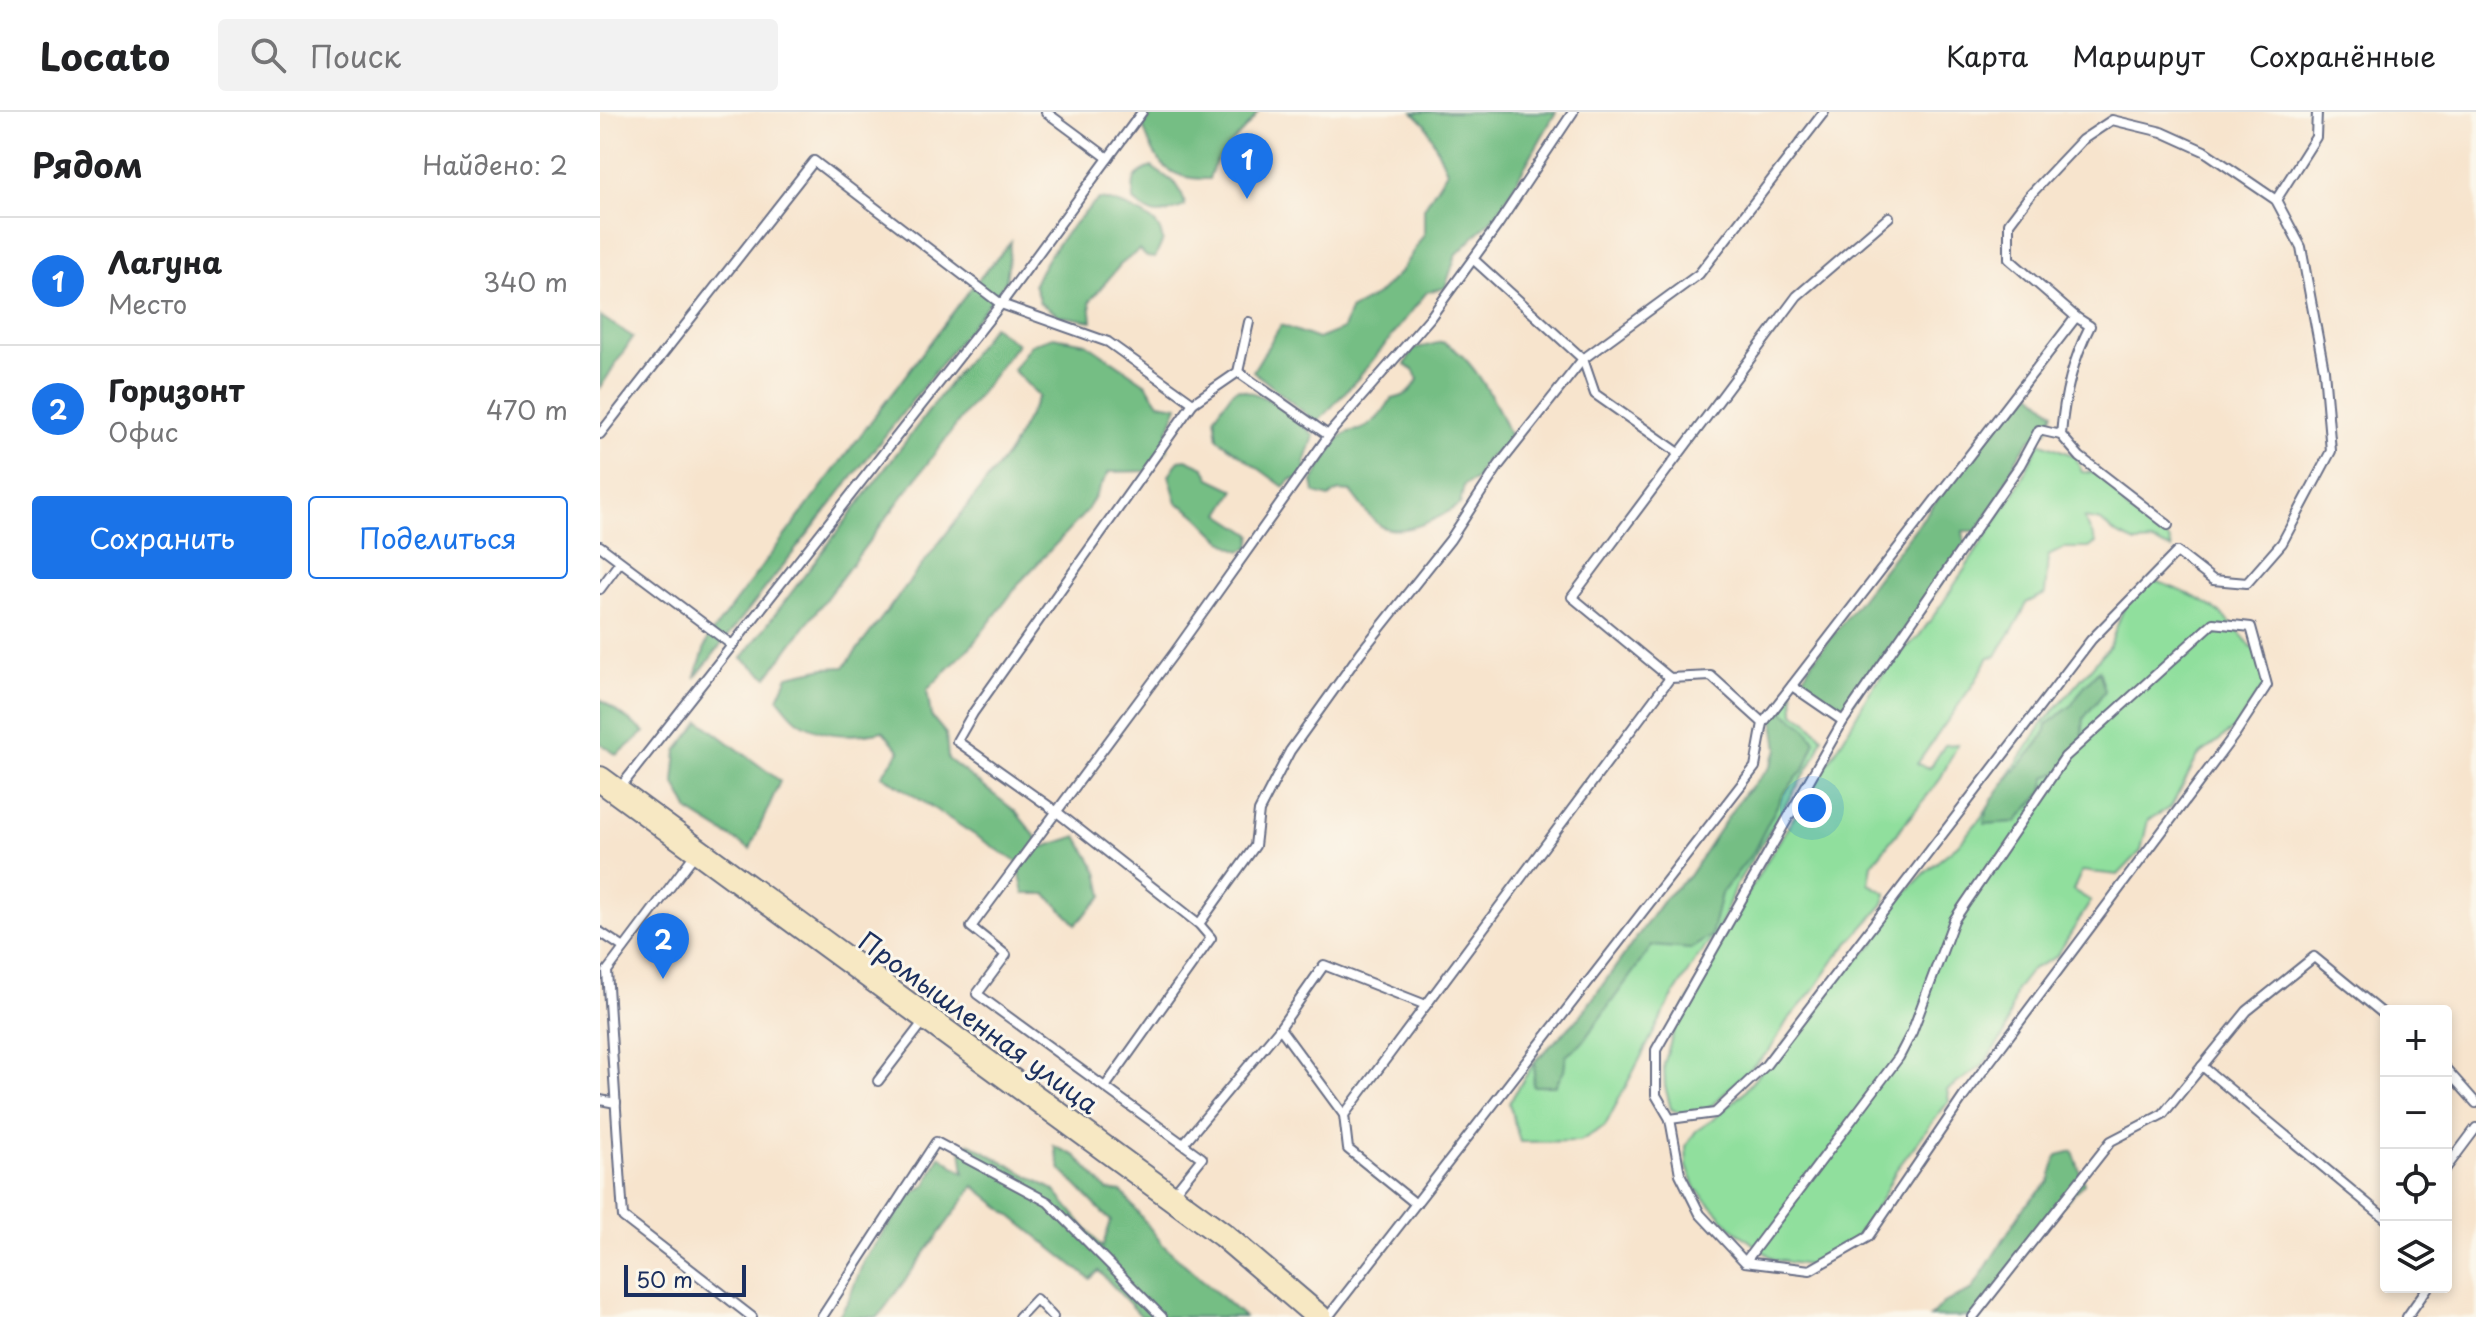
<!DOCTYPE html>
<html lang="ru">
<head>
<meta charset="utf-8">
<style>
	:root { --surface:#fff; --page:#f2f2f2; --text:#202124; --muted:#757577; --line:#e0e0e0; --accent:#1a73e8 }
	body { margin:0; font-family:"Playpen Sans",sans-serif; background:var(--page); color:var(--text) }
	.controls { position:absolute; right:24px; bottom:24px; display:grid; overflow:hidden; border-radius:8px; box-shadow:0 4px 12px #0003 }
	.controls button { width:72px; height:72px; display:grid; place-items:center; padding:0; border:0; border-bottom:2px solid var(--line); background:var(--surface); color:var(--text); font:40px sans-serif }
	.scale { position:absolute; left:24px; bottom:20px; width:122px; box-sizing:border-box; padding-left:8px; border:4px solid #1b2f5e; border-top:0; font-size:22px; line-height:28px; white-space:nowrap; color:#1b2f5e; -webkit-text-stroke:6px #fbf7ec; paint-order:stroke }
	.you { position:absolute; left:1212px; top:696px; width:28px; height:28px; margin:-20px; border:6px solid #fff; border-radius:50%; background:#1a73e8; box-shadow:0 0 0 12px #1a73e833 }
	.badge { display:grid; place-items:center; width:52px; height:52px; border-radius:50%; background:var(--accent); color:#fff; font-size:26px; font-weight:700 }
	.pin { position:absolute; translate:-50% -66px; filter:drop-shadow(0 2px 4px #0008) }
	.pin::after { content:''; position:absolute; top:42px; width:28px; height:24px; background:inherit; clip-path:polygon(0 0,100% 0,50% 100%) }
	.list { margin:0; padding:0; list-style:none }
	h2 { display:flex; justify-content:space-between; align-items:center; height:104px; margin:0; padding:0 32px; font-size:34px }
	h2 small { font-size:26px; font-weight:400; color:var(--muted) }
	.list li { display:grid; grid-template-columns:52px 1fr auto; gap:24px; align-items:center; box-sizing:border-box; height:128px; padding:0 32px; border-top:2px solid var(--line) }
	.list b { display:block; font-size:30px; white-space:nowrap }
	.list p { margin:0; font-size:26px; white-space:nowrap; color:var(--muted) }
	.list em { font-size:26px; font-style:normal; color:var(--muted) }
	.actions { display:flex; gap:16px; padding:24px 32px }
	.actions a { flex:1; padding:18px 0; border:2px solid var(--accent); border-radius:8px; text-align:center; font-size:28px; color:var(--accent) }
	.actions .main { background:var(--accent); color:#fff }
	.icon { flex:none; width:44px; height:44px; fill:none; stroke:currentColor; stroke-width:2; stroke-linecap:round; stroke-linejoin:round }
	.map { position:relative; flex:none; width:1876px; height:1205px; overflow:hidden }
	header { display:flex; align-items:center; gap:48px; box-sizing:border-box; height:112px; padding:0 40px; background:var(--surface); border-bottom:2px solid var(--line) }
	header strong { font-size:38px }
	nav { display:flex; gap:44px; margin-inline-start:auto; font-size:28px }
	.search { width:560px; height:72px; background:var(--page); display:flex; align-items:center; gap:20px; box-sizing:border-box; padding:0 28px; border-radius:8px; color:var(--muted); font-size:30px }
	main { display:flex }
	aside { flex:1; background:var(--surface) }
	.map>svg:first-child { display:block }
	.green { fill:#90df9d; stroke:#56877e; stroke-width:2 }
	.forest { fill:#74be84; stroke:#487671; stroke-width:2 }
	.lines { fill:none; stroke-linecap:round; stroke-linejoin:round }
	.lane-casing { stroke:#686e85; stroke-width:12 }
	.secondary-casing { stroke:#686e85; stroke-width:28 }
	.lane { stroke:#fff; stroke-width:8 }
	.secondary { stroke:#f7e8c3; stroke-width:24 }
	.labels { text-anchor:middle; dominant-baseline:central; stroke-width:6; stroke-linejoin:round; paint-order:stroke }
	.street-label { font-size:26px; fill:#1b2f5e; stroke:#fbf7ec }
</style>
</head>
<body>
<header>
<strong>Locato</strong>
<div class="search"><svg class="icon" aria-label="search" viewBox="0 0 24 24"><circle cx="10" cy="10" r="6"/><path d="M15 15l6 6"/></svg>Поиск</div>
<nav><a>Карта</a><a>Маршрут</a><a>Сохранённые</a></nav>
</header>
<main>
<aside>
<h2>Рядом<small>Найдено: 2</small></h2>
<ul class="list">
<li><span class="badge">1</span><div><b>Лагуна</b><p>Место</p></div><em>340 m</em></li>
<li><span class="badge">2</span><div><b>Горизонт</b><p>Офис</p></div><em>470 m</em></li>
</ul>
<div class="actions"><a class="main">Сохранить</a><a>Поделиться</a></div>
</aside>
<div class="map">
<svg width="1876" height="1205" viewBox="0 0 1876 1205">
	<rect width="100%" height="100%" fill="#fbf7ec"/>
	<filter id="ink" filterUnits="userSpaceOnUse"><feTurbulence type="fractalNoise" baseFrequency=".0125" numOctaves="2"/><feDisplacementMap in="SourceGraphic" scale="16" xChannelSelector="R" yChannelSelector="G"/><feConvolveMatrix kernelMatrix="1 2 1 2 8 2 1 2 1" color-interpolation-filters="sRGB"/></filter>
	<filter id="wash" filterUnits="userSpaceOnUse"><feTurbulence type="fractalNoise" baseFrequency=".006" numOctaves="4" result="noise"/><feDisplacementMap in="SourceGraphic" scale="32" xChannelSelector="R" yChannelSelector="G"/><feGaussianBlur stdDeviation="1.8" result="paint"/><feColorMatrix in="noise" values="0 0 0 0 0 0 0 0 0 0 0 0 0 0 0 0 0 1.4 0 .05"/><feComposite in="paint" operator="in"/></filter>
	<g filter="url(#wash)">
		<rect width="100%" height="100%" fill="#f7e4cd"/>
		<g class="green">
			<path d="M1440 330 1475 344 1482 360 1497 361 1510 370 1528 398 1569 427 1572 437 1553 430 1536 431 1516 422 1501 409 1484 406 1496 431 1489 436H1464L1448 444 1445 482 1426 491C1421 510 1405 526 1396 544L1389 545 1374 571 1317 652 1330 656 1345 633 1358 632 1339 669 1272 752 1269 772 1286 781 1284 792 1238 843 1214 878 1187 909 1170 938 1106 999 1087 1005 1071 997 1065 974 1064 952 1076 912 1114 841 1163 755 1245 624 1269 581 1295 546 1319 524 1344 489 1414 381Z"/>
			<path d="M1554 468C1577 477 1602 486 1621 502 1638 517 1652 536 1667 553L1665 573 1634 617 1598 644 1571 695 1548 708 1541 739 1518 763 1482 759 1473 778 1491 789 1456 845 1432 857 1416 878 1404 923 1382 954 1347 978 1349 989 1296 1058 1280 1090 1252 1130 1214 1154 1175 1148 1132 1116 1096 1077 1087 1055 1086 1034 1096 1019 1114 1007 1143 981 1242 862 1274 832 1284 809 1303 783 1331 755 1358 733 1380 707 1443 611 1509 535 1526 490Z"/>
			<path d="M1193 579 1194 601 1206 608 1222 625 1217 642 1136 773 1118 819 1097 846 1070 889 1005 1014 980 1029 920 1030 909 991 935 949 979 906 1065 786 1089 764 1145 680 1168 661 1174 644 1183 633 1173 603Z"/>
		</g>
		<g class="forest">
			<path d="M554 0H658C643 25 616 38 609 67 568 68 555 51 543 14Z"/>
			<path d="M813 0H956L899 100 856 143 845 176 827 180 760 264 717 311 653 259 681 213 718 227 743 217 750 198 777 183 801 159 824 122V96L847 59 826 13Z"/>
			<path d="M552 55C569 69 581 68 585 94 560 103 556 108 534 89 532 69 532 62 552 55Z"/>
			<path d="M499 87C514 88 550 103 558 115 561 119 561 123 563 128L555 146 547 145 539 138 520 153 490 189 492 209 460 204 440 191 434 172C448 139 473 111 499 87Z"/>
			<path d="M411 130 406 169 95 566 108 526 372 175Z"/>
			<path d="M0 204 33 225 0 276Z"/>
			<path d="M393 214 417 232 167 565 142 546Z"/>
			<path d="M453 225 486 231 546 272 559 291 578 294 567 322 568 338 548 359 509 360 486 400 422 468 372 533 327 578 331 604 346 622 348 647 415 699 444 735 477 724 498 760 503 784 476 812 446 782H424L418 751 282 663 300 639 283 619C255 625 226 626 200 610 192 605 184 594 178 586L188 564 225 556 244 555 411 337 439 284 413 258 431 232Z"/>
			<path d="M842 230C873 242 902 300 912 331 894 342 883 345 877 367L864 373 860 392C842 405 803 426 781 414 769 407 760 391 751 380L739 379 729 385 715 381C713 375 712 375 713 369 714 366 738 326 741 325 746 320 752 319 759 318 773 313 784 300 791 287 805 285 812 280 818 267L813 258 805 253 813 237Z"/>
			<path d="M638 277C667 282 695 302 714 324L705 351 707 362 703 368 692 367 684 375 618 327 615 304 633 279Z"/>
			<path d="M1430 279 1454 300 1447 319 1430 328 1416 348 1399 384 1377 419H1363L1366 438 1280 554 1263 565 1258 584 1246 600 1229 591 1202 570 1209 554 1395 313 1421 284Z"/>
			<path d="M586 347 604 355 610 366 635 378 620 402 652 423 650 435 641 439C612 428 603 402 577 391L569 363 579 348Z"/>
			<path d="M1499 558 1505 579 1484 606 1482 626 1462 659 1446 665 1443 679 1416 710 1384 712C1386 674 1447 636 1447 612L1471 594 1485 573Z"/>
			<path d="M0 587 45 620 17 643 0 631Z"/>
			<path d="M1180 597 1205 615 1215 629 1205 656 1183 682 1154 739 1121 782 1111 824 1090 837 1052 834 981 932 966 944 964 959 955 974H933L935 949 979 906 1065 786 1089 764 1137 691 1171 654 1178 637 1173 603Z"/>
			<path d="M100 609 180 669 150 737 89 699 74 670 77 639Z"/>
			<path d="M369 1031 454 1078 502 1136 511 1109 461 1058 454 1034 476 1044 507 1078 522 1080 564 1134 644 1205H542L499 1159 490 1167 374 1074 278 1205H238L248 1189 265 1146 311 1083 326 1073 340 1044 364 1061 361 1036Z"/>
			<path d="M1473 1039 1484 1071 1453 1103 1377 1205H1330L1343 1191 1371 1179 1424 1095 1449 1070 1457 1043Z"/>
		</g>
	</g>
	<g filter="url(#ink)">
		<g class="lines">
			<g class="lane-casing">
				<g id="lane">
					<path d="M446 0 508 46"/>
					<path d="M1676 88 1716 25 1717 0"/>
					<path d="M638 260 728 323 830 206 897 114 973 0"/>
					<path d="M0 322 214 49 401 192 508 230 593 291 638 260 649 210"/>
					<path d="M1079 341 995 282 983 247 1099 162 1224 0"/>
					<path d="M0 434 132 533"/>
					<path d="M0 477 20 450"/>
					<path d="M1192 574 1243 609 1056 938V983L1070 1007 1115 1001 1166 953 1491 528 1577 440 1613 468 1647 471 1682 431 1731 339 1724 258 1701 135 1676 88 1604 39 1562 20 1512 8 1482 28 1431 82 1409 111V147L1476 205 1490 214C1472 249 1464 284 1461 323L1480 345 1568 413"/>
					<path d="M1243 609 1420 353 1439 318 1461 323"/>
					<path d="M1163 611 1476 205"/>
					<path d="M19 677 401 192 542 0"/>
					<path d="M95 742 7 859 23 1105 152 1205"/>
					<path d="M599 812 655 734 659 699 690 639 761 540 850 428 899 353 983 247 873 147"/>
					<path d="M0 820 24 836"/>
					<path d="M680 916 744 1003 748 1037 816 1092"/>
					<path d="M1602 954 1786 1107"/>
					<path d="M1846 957 1876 991"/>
					<path d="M278 969 324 909"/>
					<path d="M505 975 611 826 599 812 457 700 357 629 373 601 593 291"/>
					<path d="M0 988 16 991"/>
					<path d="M744 1003 1070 566"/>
					<path d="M1070 1007 1080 1062 1100 1102 1145 1150 1210 1158 1268 1125 1364 984 1635 622 1667 573 1651 515 1613 511 1465 645 1354 808 1312 920 1299 945 1145 1150"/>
					<path d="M584 1031 680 916 724 853 826 893"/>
					<path d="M1846 1056 1876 1016"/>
					<path d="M574 1081 602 1046 377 882 406 843 371 815 575 540 732 319"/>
					<path d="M222 1205 336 1030 448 1090 562 1205"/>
					<path d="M419 1205 436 1187 453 1205"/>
					<path d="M728 1205 1155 655 1163 611 1111 564 1070 566 972 485 1197 184 1289 105"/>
					<path d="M1373 1205 1511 1029 1563 1002 1647 899 1714 845 1786 904"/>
					<path d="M1807 1205 1828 1175"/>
				</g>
			</g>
			<g class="secondary-casing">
				<path id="secondary" d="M0 667 623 1123 719 1205"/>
			</g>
			<use href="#lane" class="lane"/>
			<use href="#secondary" class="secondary"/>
		</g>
	</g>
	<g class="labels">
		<g class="street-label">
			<text transform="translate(379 910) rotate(36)">Промышленная улица</text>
		</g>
	</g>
</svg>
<div class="controls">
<button>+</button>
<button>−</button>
<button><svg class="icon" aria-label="locate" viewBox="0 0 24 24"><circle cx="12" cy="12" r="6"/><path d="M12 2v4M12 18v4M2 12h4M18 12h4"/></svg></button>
<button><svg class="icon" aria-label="layers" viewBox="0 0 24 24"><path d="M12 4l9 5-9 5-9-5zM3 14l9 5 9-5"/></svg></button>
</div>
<div class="scale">50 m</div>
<div class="you"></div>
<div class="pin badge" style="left:647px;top:87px">1</div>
<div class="pin badge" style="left:63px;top:867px">2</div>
</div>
</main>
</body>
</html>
